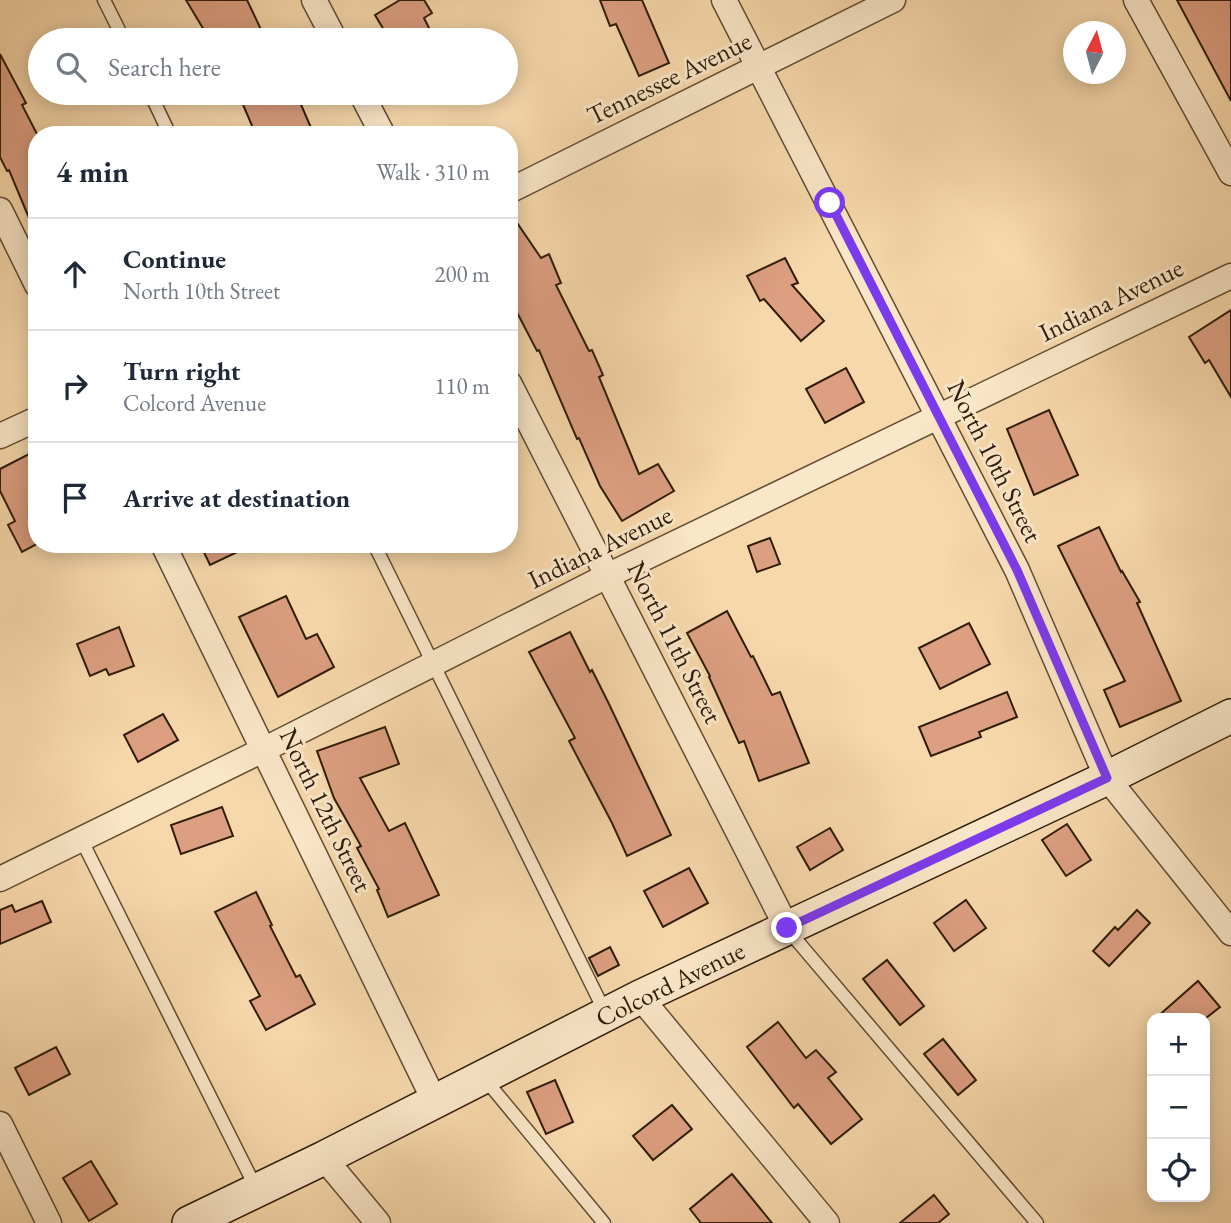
<!DOCTYPE html>
<html lang="en">
<head>
<meta charset="utf-8">
<style>
	:root { --surface:#fff; --page:#f2f2f3; --text:#1f2937; --muted:#747a83; --line:#e0e1e3 }
	body { margin:0; font-family:"EB Garamond",serif; background:var(--page); color:var(--text) }
	.controls { position:absolute; right:21px; bottom:21px; display:grid; overflow:hidden; border-radius:14px; box-shadow:0 4px 18px #0003 }
	.controls button { width:63px; height:63px; display:grid; place-items:center; padding:0; border:0; border-bottom:2px solid var(--line); background:var(--surface); color:var(--text); font:35px sans-serif }
	.compass { position:absolute; left:1063px; top:21px; width:63px; height:63px; border-radius:50%; background:var(--surface); box-shadow:0 4px 18px #0003; rotate:6deg }
	.stop { position:absolute; width:21px; height:21px; margin:-16px; border:5px solid #7c3aed; border-radius:50%; background:#fff }
	.stop.end { background:#7c3aed; border-color:#fff; box-shadow:0 2px 7px #0008 }
	.list { margin:0; padding:0; list-style:none }
	h2 { display:flex; justify-content:space-between; align-items:center; height:91px; margin:0; padding:0 28px; font-size:30px }
	h2 small { font-size:23px; font-weight:400; color:var(--muted) }
	.list li { display:grid; grid-template-columns:46px 1fr auto; gap:21px; align-items:center; box-sizing:border-box; height:112px; padding:0 28px; border-top:2px solid var(--line) }
	.list b { display:block; font-size:26px; white-space:nowrap }
	.list p { margin:0; font-size:23px; white-space:nowrap; color:var(--muted) }
	.list em { font-size:23px; font-style:normal; color:var(--muted) }
	.icon { flex:none; width:38px; height:38px; fill:none; stroke:currentColor; stroke-width:2; stroke-linecap:round; stroke-linejoin:round }
	.map { position:relative; flex:none; width:1231px; height:1223px; overflow:hidden }
	.search { position:absolute; background:var(--surface); box-shadow:0 4px 18px #0003; left:28px; top:28px; width:490px; height:77px; display:flex; align-items:center; gap:18px; box-sizing:border-box; padding:0 24px; border-radius:38px; color:var(--muted); font-size:26px }
	.panel { position:absolute; background:var(--surface); box-shadow:0 4px 18px #0003; left:28px; top:126px; width:490px; height:427px; border-radius:28px }
	.map>svg:first-child { display:block }
	.building { fill:#dc9f81; stroke:#2f1d09; stroke-width:2 }
	.lines { fill:none; stroke-linecap:round; stroke-linejoin:round }
	.lane-casing { stroke:#614c32; stroke-width:15 }
	.street-casing { stroke:#614c32; stroke-width:27 }
	.secondary-casing { stroke:#2f1d09; stroke-width:36 }
	.lane { stroke:#fae6c8; stroke-width:12 }
	.street { stroke:#fae6c8; stroke-width:24 }
	.secondary { stroke:#fae6c8; stroke-width:33 }
	.route { stroke:#7c3aed; stroke-width:9 }
	.labels { text-anchor:middle; dominant-baseline:central; stroke-width:6; stroke-linejoin:round; paint-order:stroke }
	.street-label { font-size:26px; fill:#2f1d09; stroke:#fae6c8 }
</style>
</head>
<body>
<div class="map">
<svg width="1231" height="1223" viewBox="0 0 1231 1223">
	<rect width="100%" height="100%" fill="#f7d8ab"/>
	<filter id="stains"><feTurbulence type="fractalNoise" baseFrequency=".00286" numOctaves="4"/><feColorMatrix values="0 0 0 0 .2 0 0 0 0 .09 0 0 0 0 .02 0 0 0 .5 -.17"/></filter>
	<radialGradient id="worn" r=".72"><stop offset=".6" stop-color="#630" stop-opacity="0"/><stop offset="1" stop-color="#630" stop-opacity=".3"/></radialGradient>
	<g class="building">
		<path d="M186 0H247L266 40H210Z"/>
		<path d="M400 0H424L432 13 424 18 435 40H390L375 15Z"/>
		<path d="M600 0H642L669 63 639 76 616 24 610 26Z"/>
		<path d="M1177 0H1231V101Z"/>
		<path d="M0 54 26 103 22 105 37 134V237L9 170 7 171 0 157Z"/>
		<path d="M238 93H296L312 130 301 135H256Z"/>
		<path d="M509 211 541 258 549 254 561 283 556 285 589 351 592 350 603 375 599 377 639 474 658 464 674 491 622 521 600 486 579 438 577 439 539 350 537 351 509 297Z"/>
		<path d="M785 258 798 283 792 285 824 321 801 341 764 299 760 301 747 276Z"/>
		<path d="M1231 310V397L1209 360 1205 363 1189 337Z"/>
		<path d="M846 368 864 402 825 423 806 389Z"/>
		<path d="M1049 410 1078 475 1034 495 1007 429Z"/>
		<path d="M31 453 37 464V544L22 552 8 525 15 521 0 491V469Z"/>
		<path d="M1099 527 1121 572 1122 571 1140 602 1137 603 1181 701 1120 727 1104 690 1125 681 1058 546Z"/>
		<path d="M770 538 780 564 757 572 748 546Z"/>
		<path d="M200 544H254L210 565Z"/>
		<path d="M286 596 306 639 317 634 334 667 278 697 239 617Z"/>
		<path d="M727 611 751 657 753 656 772 695 780 692 809 763 759 781 744 741 739 743 709 677 710 676 687 633Z"/>
		<path d="M969 623 990 664 940 689 919 648Z"/>
		<path d="M119 627 134 666 109 675 106 669 90 676 77 644Z"/>
		<path d="M570 632 590 672 592 670 609 704 671 835 627 856 612 823 569 741 575 738 529 652Z"/>
		<path d="M1007 692 1017 717 979 732 981 737 931 756 919 727Z"/>
		<path d="M163 714 178 740 138 762 124 735Z"/>
		<path d="M385 727 399 764 360 778 389 831 405 823 439 895 388 917 377 890 379 889 357 848 361 846 334 798 317 751Z"/>
		<path d="M222 807 233 836 181 854 171 825Z"/>
		<path d="M1067 824 1091 860 1066 876 1042 840Z"/>
		<path d="M830 828 843 850 810 870 797 847Z"/>
		<path d="M689 868 708 903 663 927 644 891Z"/>
		<path d="M256 892 272 925 270 926 296 977 300 975 315 1004 266 1030 250 1001 260 996 215 912Z"/>
		<path d="M966 900 986 928 954 951 934 923Z"/>
		<path d="M42 901 51 922 0 944V910L12 905 15 912Z"/>
		<path d="M1137 910 1150 923 1109 966 1093 951 1115 927 1118 930Z"/>
		<path d="M610 947 619 965 598 976 589 958Z"/>
		<path d="M887 960 924 1006 900 1025 863 979Z"/>
		<path d="M1198 981 1220 1007 1206 1018H1156Z"/>
		<path d="M778 1022 806 1058 816 1050 836 1072 828 1078 862 1119 831 1144 798 1104 794 1108 747 1047Z"/>
		<path d="M943 1039 976 1080 958 1095 924 1054Z"/>
		<path d="M56 1047 70 1074 29 1095 15 1068Z"/>
		<path d="M555 1080 573 1122 546 1134 527 1092Z"/>
		<path d="M672 1105 692 1129 653 1160 633 1136Z"/>
		<path d="M91 1161 117 1204 89 1221 63 1178Z"/>
		<path d="M732 1174 772 1223H701L690 1209Z"/>
		<path d="M934 1195 949 1214 938 1223H900Z"/>
	</g>
	<g class="lines">
		<g class="lane-casing">
			<g id="lane">
				<path d="M104 0 124 40"/>
				<path d="M150 93 170 135"/>
				<path d="M374 544 606 1014"/>
				<path d="M81 839 257 1190"/>
				<path d="M788 930 1037 1223"/>
				<path d="M484 1078 604 1223"/>
			</g>
		</g>
		<g class="street-casing">
			<g id="street">
				<path d="M314 0 335 40"/>
				<path d="M724 0 1017 570 1107 778 1231 933"/>
				<path d="M1136 0 1231 173"/>
				<path d="M361 93 383 135"/>
				<path d="M509 191 893 0"/>
				<path d="M0 210 37 285"/>
				<path d="M509 383 787 928"/>
				<path d="M0 436 37 419"/>
				<path d="M163 544 435 1102"/>
				<path d="M0 879 263 750 607 576 1231 276"/>
				<path d="M640 997 827 1223"/>
				<path d="M0 1124 49 1223"/>
				<path d="M324 1158 378 1223"/>
			</g>
		</g>
		<g class="secondary-casing">
			<path id="secondary" d="M189 1223 324 1158 640 997 1107 778 1231 716"/>
		</g>
		<use href="#lane" class="lane"/>
		<use href="#street" class="street"/>
		<use href="#secondary" class="secondary"/>
	</g>
	<g class="lines">
		<path class="route" d="M787 928 1107 778 1017 570 830 203"/>
	</g>
	<g class="labels">
		<g class="street-label">
			<text transform="translate(669 78) rotate(-26)">Tennessee Avenue</text>
			<text transform="translate(1111 300) rotate(-26)">Indiana Avenue</text>
			<text transform="translate(995 461) rotate(63)">North 10th Street</text>
			<text transform="translate(600 547) rotate(-26)">Indiana Avenue</text>
			<text transform="translate(675 642) rotate(63)">North 11th Street</text>
			<text transform="translate(326 810) rotate(64)">North 12th Street</text>
			<text transform="translate(670 984) rotate(-26)">Colcord Avenue</text>
		</g>
	</g>
	<rect width="100%" height="100%" filter="url(#stains)"/>
	<rect width="100%" height="100%" fill="url(#worn)"/>
</svg>
<div class="controls">
<button>+</button>
<button>−</button>
<button><svg class="icon" aria-label="locate" viewBox="0 0 24 24"><circle cx="12" cy="12" r="6"/><path d="M12 2v4M12 18v4M2 12h4M18 12h4"/></svg></button>
</div>
<svg class="compass" viewBox="-18 -18 36 36"><path d="M0-13l5 13h-10z" fill="#e53935"/><path d="M0 13l5-13h-10z" fill="#747a83"/></svg>
<div class="stop" style="left:830px;top:203px"></div>
<div class="stop end" style="left:787px;top:928px"></div>
<div class="search"><svg class="icon" aria-label="search" viewBox="0 0 24 24"><circle cx="10" cy="10" r="6"/><path d="M15 15l6 6"/></svg>Search here</div>
<section class="panel">
<h2>4 min<small>Walk · 310 m</small></h2>
<ul class="list">
<li><svg class="icon" aria-label="ahead" viewBox="0 0 24 24"><path d="M12 20V5M6 11l6-6 6 6"/></svg><div><b>Continue</b><p>North 10th Street</p></div><em>200 m</em></li>
<li><svg class="icon" aria-label="right" viewBox="0 0 24 24"><path d="M7 20v-9h11M14 6l5 5-5 5"/></svg><div><b>Turn right</b><p>Colcord Avenue</p></div><em>110 m</em></li>
<li><svg class="icon" aria-label="arrive" viewBox="0 0 24 24"><path d="M6 21V4h12l-3 4 3 4H6"/></svg><div><b>Arrive at destination</b></div></li>
</ul>
</section>
</div>
</body>
</html>
